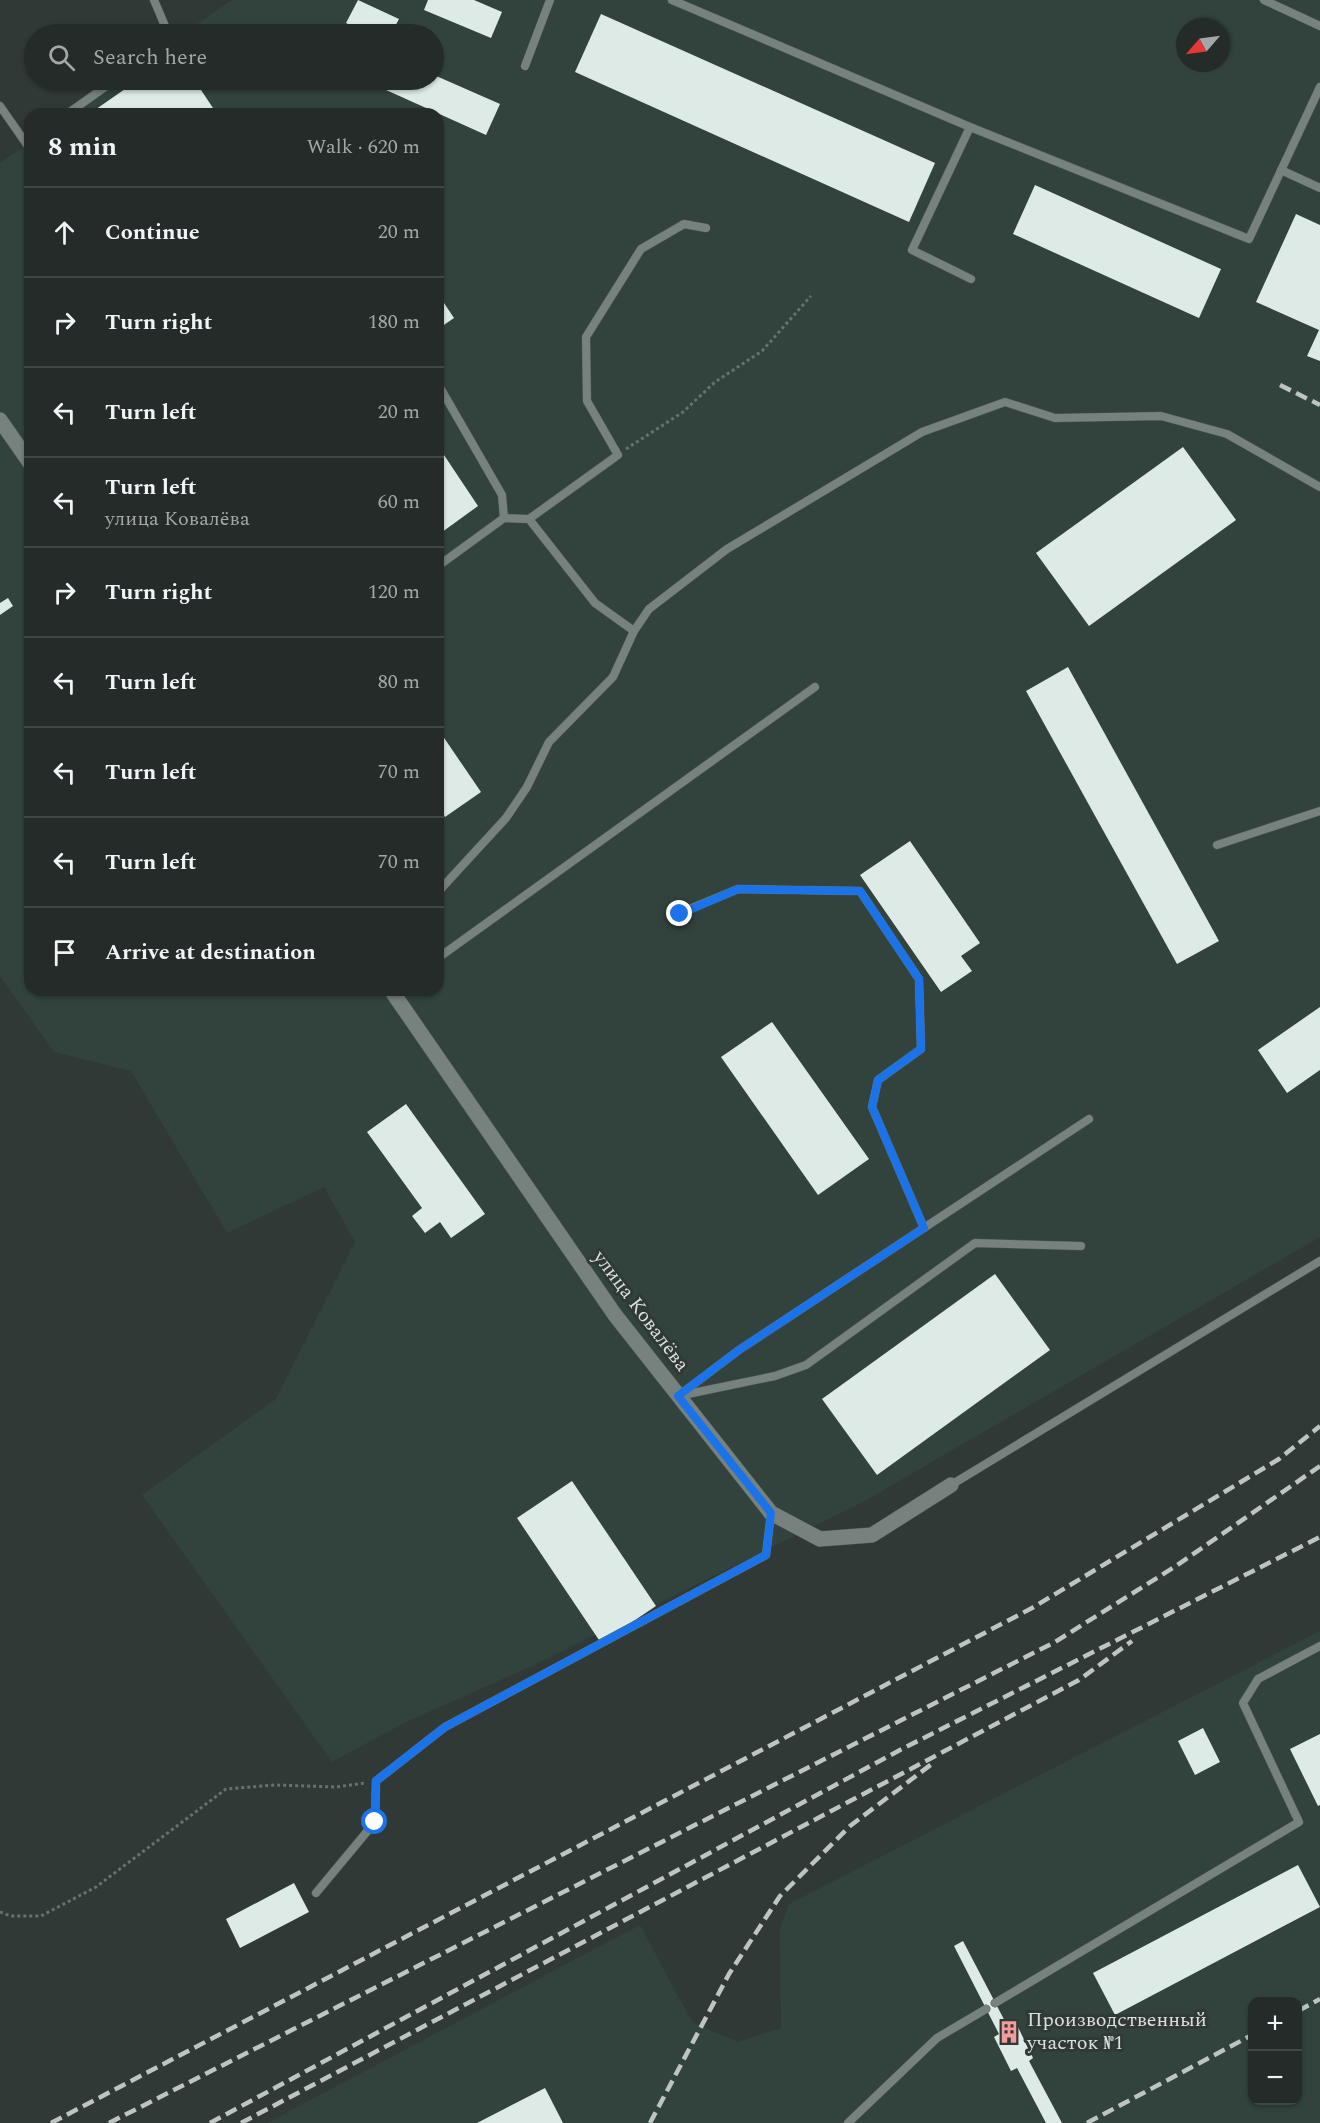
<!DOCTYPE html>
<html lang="en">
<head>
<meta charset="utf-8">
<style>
	:root { --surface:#242b28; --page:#2c3330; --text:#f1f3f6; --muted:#a3a7a8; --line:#414745 }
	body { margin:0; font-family:Spectral,serif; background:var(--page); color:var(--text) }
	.controls { position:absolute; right:18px; bottom:18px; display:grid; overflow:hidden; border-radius:12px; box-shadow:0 2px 4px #0004 }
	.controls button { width:54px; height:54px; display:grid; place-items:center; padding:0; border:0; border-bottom:2px solid var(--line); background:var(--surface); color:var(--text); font:30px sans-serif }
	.compass { position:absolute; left:1176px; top:18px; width:54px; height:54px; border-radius:50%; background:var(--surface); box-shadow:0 2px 4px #0004; rotate:242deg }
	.stop { position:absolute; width:18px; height:18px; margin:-14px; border:4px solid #1a73e8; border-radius:50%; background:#fff }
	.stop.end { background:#1a73e8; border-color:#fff; box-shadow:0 2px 6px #0008 }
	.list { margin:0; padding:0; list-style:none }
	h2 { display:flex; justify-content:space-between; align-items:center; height:78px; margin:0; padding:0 24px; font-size:26px }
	h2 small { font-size:20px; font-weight:400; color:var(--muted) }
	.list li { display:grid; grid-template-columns:39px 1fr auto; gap:18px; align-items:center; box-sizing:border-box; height:90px; padding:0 24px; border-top:2px solid var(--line) }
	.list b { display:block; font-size:22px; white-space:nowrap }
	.list p { margin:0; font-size:20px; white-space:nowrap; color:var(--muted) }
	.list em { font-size:20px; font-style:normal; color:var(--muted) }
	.icon { flex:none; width:33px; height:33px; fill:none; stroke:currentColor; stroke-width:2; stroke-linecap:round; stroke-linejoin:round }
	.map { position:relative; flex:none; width:1320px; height:2123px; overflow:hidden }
	.search { position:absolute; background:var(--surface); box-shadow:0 2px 4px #0004; left:24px; top:24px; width:420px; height:66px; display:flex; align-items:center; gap:15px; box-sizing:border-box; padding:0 21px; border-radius:33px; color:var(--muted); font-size:22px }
	.panel { position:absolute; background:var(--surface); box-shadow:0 2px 4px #0004; left:24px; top:108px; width:420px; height:888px; border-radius:18px }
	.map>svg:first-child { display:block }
	.built { fill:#32433d; fill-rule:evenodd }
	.building { fill:#deeae5 }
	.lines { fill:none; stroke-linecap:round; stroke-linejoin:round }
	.lane-casing { stroke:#4e5653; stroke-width:9 }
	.street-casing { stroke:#4e5653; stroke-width:16 }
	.path { stroke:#69716e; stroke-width:3; stroke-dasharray:3 3; stroke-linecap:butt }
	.lane { stroke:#77817d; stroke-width:8 }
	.street { stroke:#77817d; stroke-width:15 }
	.rail { stroke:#bdc4c1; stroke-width:4.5; stroke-dasharray:12 6; stroke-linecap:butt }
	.route { stroke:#1a73e8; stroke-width:8 }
	.labels { text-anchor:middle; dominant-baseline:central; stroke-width:6; stroke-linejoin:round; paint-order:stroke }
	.street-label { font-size:20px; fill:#dae0de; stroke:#303936 }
	.poi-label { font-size:20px; fill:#dae0de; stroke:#303936; text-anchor:start }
</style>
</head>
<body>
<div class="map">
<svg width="1320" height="2123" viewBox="0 0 1320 2123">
	<rect width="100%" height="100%" fill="#303936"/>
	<g class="built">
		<path d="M232 0H1320V1237L863 1502 532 1666 406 1722 332 1762 142 1495 276 1399 355 1242 324 1187 227 1233 131 1071 54 1052 0 976V163L30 142V990H438V114H70L119 80H434V34H183ZM1185 27H1221V63H1185Z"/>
		<path d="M1320 1631V2123H267L640 1925 692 2022 738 2042 781 2028 780 1929 789 1904ZM1252 2002H1298V2100H1252Z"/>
	</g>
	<g class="building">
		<path d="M358 0 399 19 391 34H368L346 23Z"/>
		<path d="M428 0H474L502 12 491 38 424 10Z"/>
		<path d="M601 14 935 163 909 222 575 72Z"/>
		<path d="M434 75 500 104 486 135 375 85 377 80H434Z"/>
		<path d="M138 80H204L197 84 217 114H89Z"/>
		<path d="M1035 185 1221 269 1199 318 1013 234Z"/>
		<path d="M1296 214 1320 225V361L1307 356 1319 330 1256 302Z"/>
		<path d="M438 294 454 318 438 329Z"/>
		<path d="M438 446 478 506 438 535Z"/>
		<path d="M1183 447 1236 520 1089 626 1036 553Z"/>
		<path d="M8 598 13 606 0 615V603Z"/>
		<path d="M1068 667 1219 941 1177 964 1026 691Z"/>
		<path d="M438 729 481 792 445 817 438 806Z"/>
		<path d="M910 841 980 943 961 956 972 971 941 992 860 875Z"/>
		<path d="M1320 1007V1070L1287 1093 1258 1050Z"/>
		<path d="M772 1022 869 1159 818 1195 721 1057Z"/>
		<path d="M406 1104 485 1214 451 1238 440 1222 425 1233 412 1216 422 1208 367 1132Z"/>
		<path d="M995 1274 1050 1350 877 1475 822 1399Z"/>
		<path d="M572 1481 656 1606 601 1643 517 1518Z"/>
		<path d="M1203 1728 1220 1762 1195 1775 1178 1741Z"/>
		<path d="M1320 1734V1805L1318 1806 1290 1749Z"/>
		<path d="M1298 1865 1320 1907 1115 2015 1093 1973Z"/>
		<path d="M294 1883 309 1912 240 1948 226 1919Z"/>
		<path d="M963 1941 1009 2029 1017 2025 1033 2058 1029 2061 1062 2123H1046L1017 2068 1011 2071 994 2037 999 2034 954 1946Z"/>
		<path d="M545 2088 563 2123H477Z"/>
	</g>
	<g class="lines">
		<g class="lane-casing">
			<g id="lane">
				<path d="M154 0 165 26 162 34"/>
				<path d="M672 0 970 127 1249 239 1320 87"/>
				<path d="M1264 0 1320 26"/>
				<path d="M525 66 550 0"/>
				<path d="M0 106 30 149"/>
				<path d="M67 114 115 80"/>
				<path d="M970 127 912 250 971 279"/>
				<path d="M1281 170 1320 188"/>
				<path d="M438 384 502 495 504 518"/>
				<path d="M529 519 618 455 587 401 586 337 641 249 684 224 706 228"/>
				<path d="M438 566 504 518 529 519 595 603 634 631"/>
				<path d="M1217 845 1320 811"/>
				<path d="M438 892 506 818 527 787 549 742 613 677 634 631 649 609 727 549 922 432 1005 402 1055 418 1161 416 1227 434 1320 487"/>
				<path d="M680 913 738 889 860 891 919 979 921 1049 878 1080 872 1107 924 1228"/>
				<path d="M438 958 815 687"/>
				<path d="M683 1395 775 1376 806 1365 975 1243 1081 1246"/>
				<path d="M678 1396 739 1350 1089 1119"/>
				<path d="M951 1485 1320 1261"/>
				<path d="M316 1893 375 1822 376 1781 445 1727 766 1555 771 1513"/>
				<path d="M995 2003 1299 1822 1243 1703 1258 1679 1320 1646"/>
				<path d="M848 2123 937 2038 986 2009"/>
			</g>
		</g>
		<g class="street-casing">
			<g id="street">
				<path d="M0 420 30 463"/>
				<path d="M391 990 615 1315 771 1513 820 1539 872 1535 951 1485"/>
			</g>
		</g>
		<g class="path">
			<path d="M626 449 683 412 715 382 762 351 811 296"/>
			<path d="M0 1912 11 1916H41L96 1887 226 1789 275 1785 336 1787 365 1783"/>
		</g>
		<use href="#lane" class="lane"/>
		<use href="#street" class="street"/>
		<g class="rail">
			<path d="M1280 385 1320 405"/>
			<path d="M1298 2011 1320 1999"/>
			<path d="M51 2123 1032 1608 1279 1459 1320 1426"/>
			<path d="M109 2123 1055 1642 1176 1566 1320 1466"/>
			<path d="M210 2123 900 1750 1320 1537"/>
			<path d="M241 2123 1079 1680 1132 1641"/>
			<path d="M650 2123 729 1974 780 1896 850 1826 933 1763"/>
			<path d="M1087 2123 1252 2035"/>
		</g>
	</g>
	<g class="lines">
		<path class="route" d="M375 1822 376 1781 445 1727 766 1555 771 1513 678 1396 739 1350 924 1228 872 1107 878 1080 921 1049 919 979 860 891 738 889 680 914"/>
	</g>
	<defs>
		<g id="building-bare" transform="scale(1.8)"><path d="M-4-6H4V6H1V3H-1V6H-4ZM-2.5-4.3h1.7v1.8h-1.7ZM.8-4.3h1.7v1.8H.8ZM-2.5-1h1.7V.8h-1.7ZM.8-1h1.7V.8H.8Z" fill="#f59b9a" stroke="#303936" stroke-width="2.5" paint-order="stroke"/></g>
	</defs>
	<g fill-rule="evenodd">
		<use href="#building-bare" x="1009" y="2032"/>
	</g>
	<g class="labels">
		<g class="street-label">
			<text transform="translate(641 1311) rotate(53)">улица Ковалёва</text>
		</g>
		<g class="poi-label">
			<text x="1027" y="2020">Производственный<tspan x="1027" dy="23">участок №1</tspan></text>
		</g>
	</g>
</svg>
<div class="controls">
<button>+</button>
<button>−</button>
</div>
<svg class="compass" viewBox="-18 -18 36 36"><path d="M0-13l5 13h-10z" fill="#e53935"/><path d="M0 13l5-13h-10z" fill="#a3a7a8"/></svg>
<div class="stop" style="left:375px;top:1822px"></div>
<div class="stop end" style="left:680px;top:914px"></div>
<div class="search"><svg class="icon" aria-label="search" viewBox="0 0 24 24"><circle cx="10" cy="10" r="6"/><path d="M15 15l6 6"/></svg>Search here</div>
<section class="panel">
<h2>8 min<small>Walk · 620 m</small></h2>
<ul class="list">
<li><svg class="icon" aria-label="ahead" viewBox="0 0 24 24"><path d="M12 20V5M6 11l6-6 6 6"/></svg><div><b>Continue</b></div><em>20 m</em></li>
<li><svg class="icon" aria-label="right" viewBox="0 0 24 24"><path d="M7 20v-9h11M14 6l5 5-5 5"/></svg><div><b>Turn right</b></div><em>180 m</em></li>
<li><svg class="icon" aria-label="left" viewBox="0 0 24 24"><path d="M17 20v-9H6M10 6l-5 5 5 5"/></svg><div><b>Turn left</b></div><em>20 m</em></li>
<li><svg class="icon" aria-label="left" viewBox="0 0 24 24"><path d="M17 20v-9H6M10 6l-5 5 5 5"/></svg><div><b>Turn left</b><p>улица Ковалёва</p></div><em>60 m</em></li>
<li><svg class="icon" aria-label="right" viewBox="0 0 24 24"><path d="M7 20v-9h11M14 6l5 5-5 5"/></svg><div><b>Turn right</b></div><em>120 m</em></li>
<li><svg class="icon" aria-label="left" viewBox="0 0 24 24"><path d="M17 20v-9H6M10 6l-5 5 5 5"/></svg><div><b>Turn left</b></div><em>80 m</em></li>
<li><svg class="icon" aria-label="left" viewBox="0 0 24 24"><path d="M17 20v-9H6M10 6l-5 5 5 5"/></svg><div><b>Turn left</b></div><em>70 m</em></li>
<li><svg class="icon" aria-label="left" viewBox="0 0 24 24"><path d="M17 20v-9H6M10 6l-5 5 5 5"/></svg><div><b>Turn left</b></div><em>70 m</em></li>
<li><svg class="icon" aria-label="arrive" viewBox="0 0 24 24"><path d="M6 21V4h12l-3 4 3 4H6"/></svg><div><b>Arrive at destination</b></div></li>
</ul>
</section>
</div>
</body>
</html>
